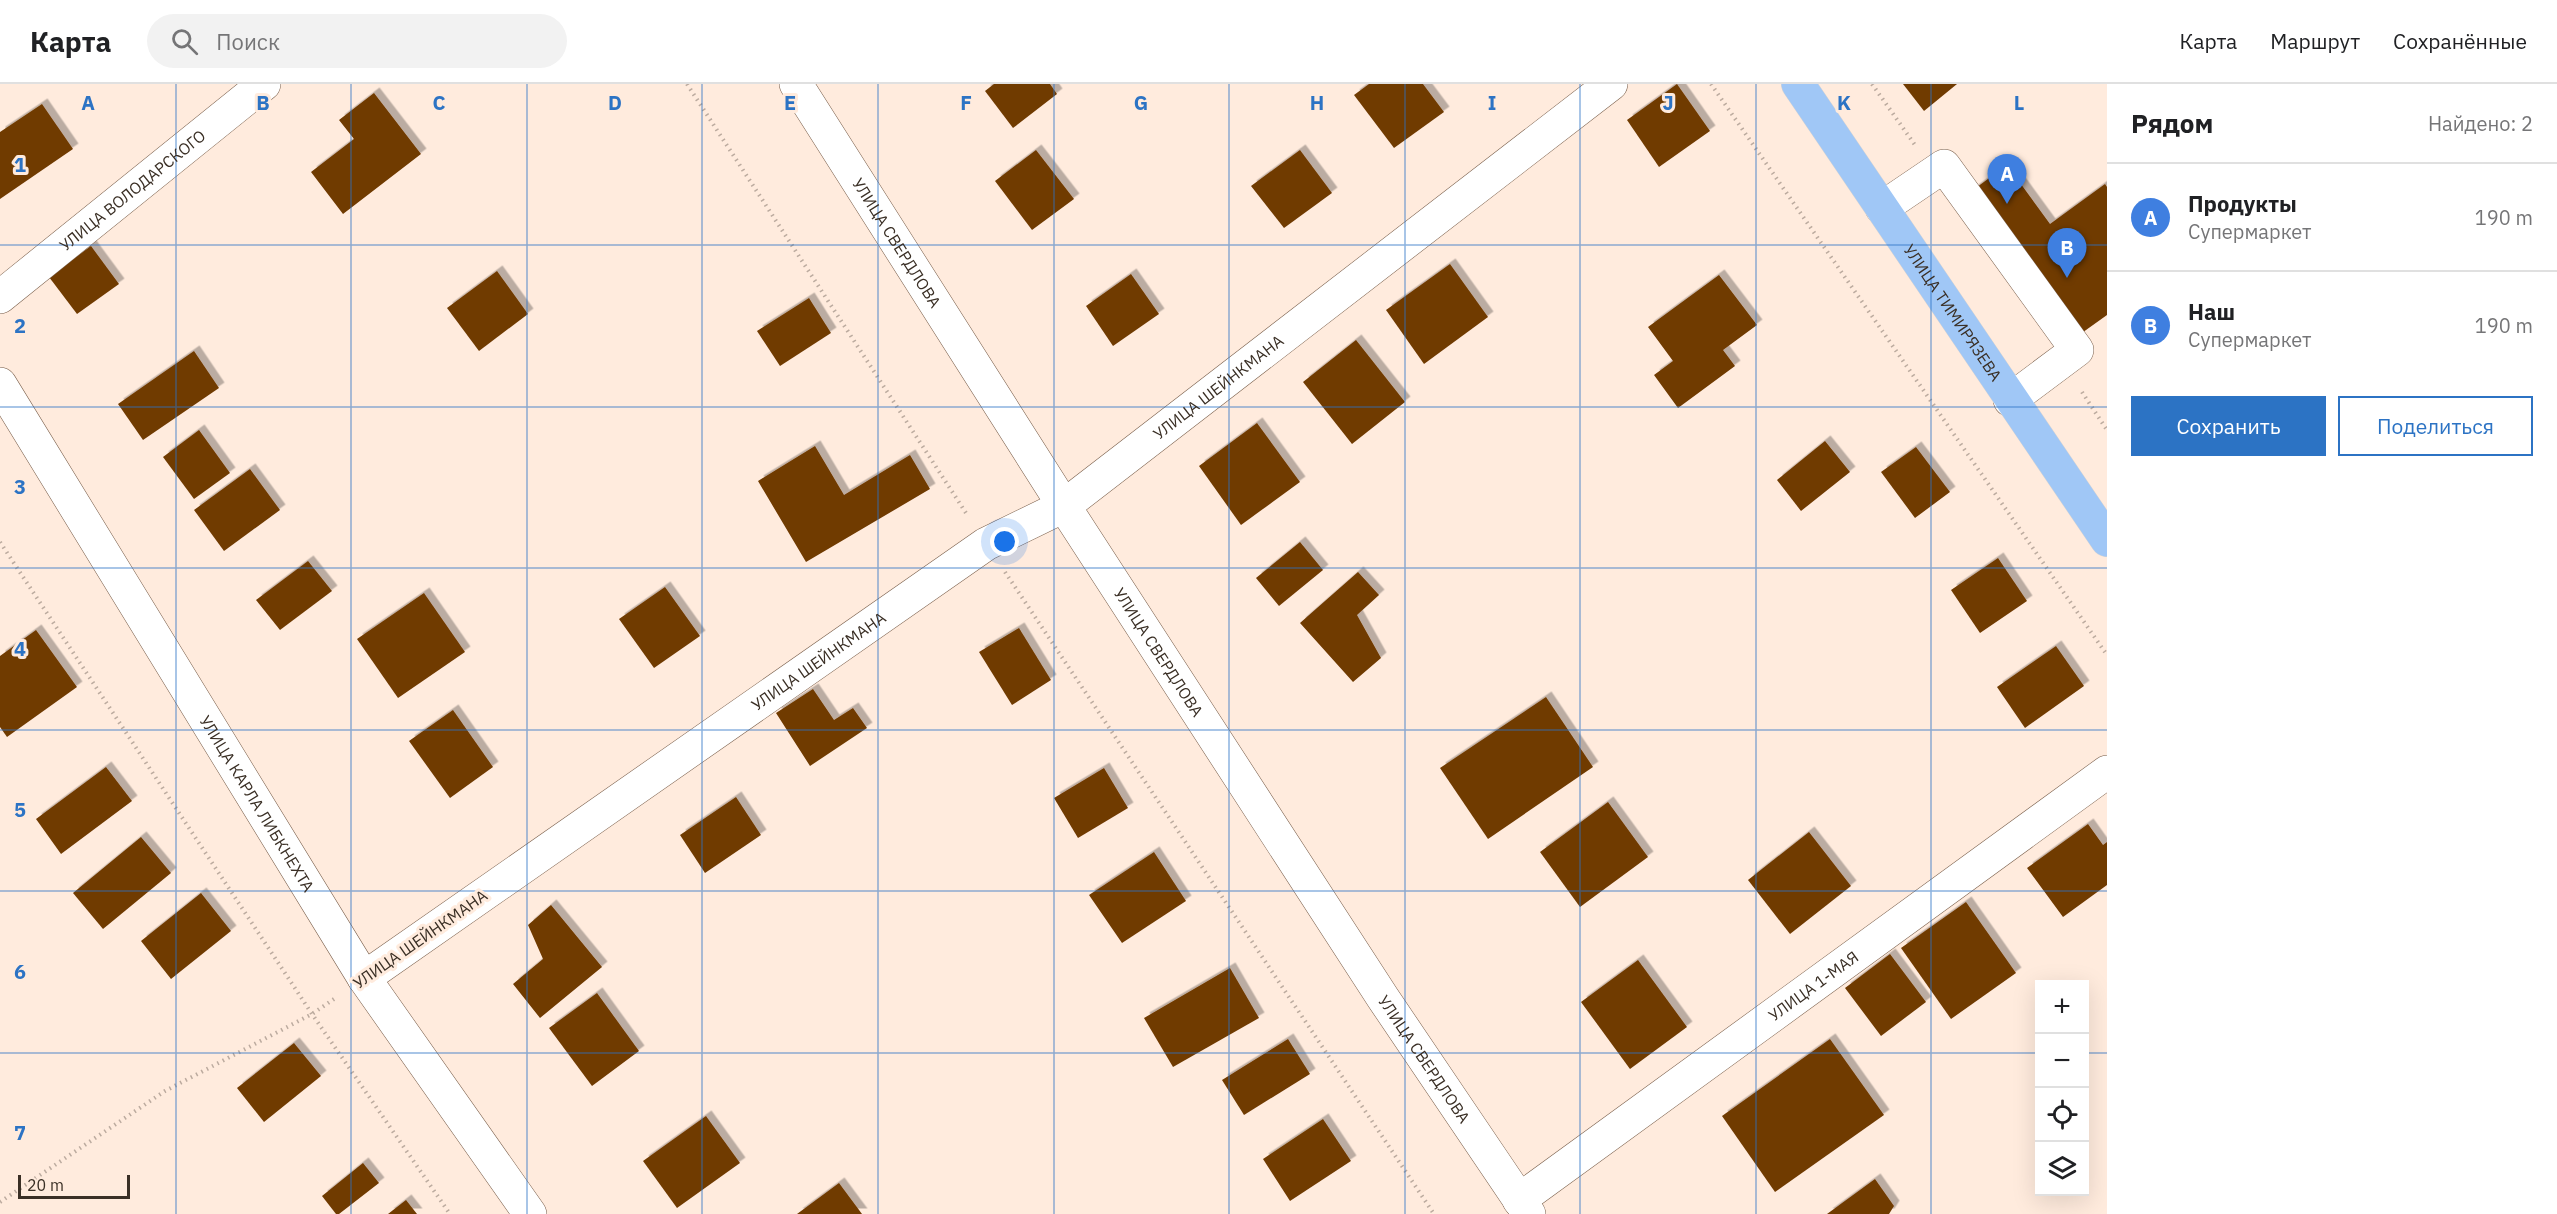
<!DOCTYPE html>
<html lang="ru">
<head>
<meta charset="utf-8">
<style>
	:root { --surface:#fff; --page:#f2f2f2; --text:#202124; --muted:#757577; --line:#e0e0e0; --accent:#2c73c4 }
	body { margin:0; font-family:"IBM Plex Sans",sans-serif; background:var(--page); color:var(--text) }
	.controls { position:absolute; right:18px; bottom:18px; display:grid; overflow:hidden; border-radius:0px; box-shadow:0 6px 24px #0002 }
	.controls button { width:54px; height:54px; display:grid; place-items:center; padding:0; border:0; border-bottom:2px solid var(--line); background:var(--surface); color:var(--text); font:30px sans-serif }
	.scale { position:absolute; left:18px; bottom:15px; width:112px; box-sizing:border-box; padding-left:6px; border:3px solid #3a2f25; border-top:0; font-size:16px; line-height:21px; white-space:nowrap; color:#3a2f25; -webkit-text-stroke:4px #ffebdd; paint-order:stroke }
	.you { position:absolute; left:1005px; top:458px; width:21px; height:21px; margin:-15px; border:4px solid #fff; border-radius:50%; background:#1a73e8; box-shadow:0 0 0 9px #1a73e833 }
	.badge { display:grid; place-items:center; width:39px; height:39px; border-radius:50%; background:var(--accent); color:#fff; font-size:20px; font-weight:700 }
	.pin { position:absolute; translate:-50% -50px; filter:drop-shadow(0 2px 3px #0008) }
	.pin::after { content:''; position:absolute; top:32px; width:21px; height:18px; background:inherit; clip-path:polygon(0 0,100% 0,50% 100%) }
	.list { margin:0; padding:0; list-style:none }
	h2 { display:flex; justify-content:space-between; align-items:center; height:78px; margin:0; padding:0 24px; font-size:26px }
	h2 small { font-size:20px; font-weight:400; color:var(--muted) }
	.list li { display:grid; grid-template-columns:39px 1fr auto; gap:18px; align-items:center; box-sizing:border-box; height:108px; padding:0 24px; border-top:2px solid var(--line) }
	.list b { display:block; font-size:22px; white-space:nowrap }
	.list p { margin:0; font-size:20px; white-space:nowrap; color:var(--muted) }
	.list em { font-size:20px; font-style:normal; color:var(--muted) }
	.actions { display:flex; gap:12px; padding:18px 24px }
	.actions a { flex:1; padding:14px 0; border:2px solid var(--accent); border-radius:0px; text-align:center; font-size:21px; color:var(--accent) }
	.actions .main { background:var(--accent); color:#fff }
	.icon { flex:none; width:33px; height:33px; fill:none; stroke:currentColor; stroke-width:2; stroke-linecap:round; stroke-linejoin:round }
	.map { position:relative; flex:none; width:2107px; height:1130px; overflow:hidden }
	header { display:flex; align-items:center; gap:36px; box-sizing:border-box; height:84px; padding:0 30px; background:var(--surface); border-bottom:2px solid var(--line) }
	header strong { font-size:28px }
	nav { display:flex; gap:33px; margin-inline-start:auto; font-size:21px }
	.search { width:420px; height:54px; background:var(--page); display:flex; align-items:center; gap:15px; box-sizing:border-box; padding:0 21px; border-radius:33px; color:var(--muted); font-size:22px }
	main { display:flex }
	aside { flex:1; background:var(--surface) }
	.map>svg:first-child { display:block }
	.building { fill:#6f3a00; filter:url(#shadow) }
	.lines { fill:none; stroke-linecap:round; stroke-linejoin:round }
	.minor-casing { stroke:#795e4a; stroke-width:34 }
	.major-casing { stroke:#d8d5d3; stroke-width:34 }
	.path { stroke:#bcab9f; stroke-width:4; stroke-dasharray:1.5 4.5; stroke-linecap:butt }
	.minor { stroke:#fff; stroke-width:33 }
	.major { stroke:#a0c7f6; stroke-width:33 }
	.grid { fill:none; stroke:#2c73c4; stroke-width:1.5; stroke-opacity:0.55 }
	.labels { text-anchor:middle; dominant-baseline:central; stroke-width:6; stroke-linejoin:round; paint-order:stroke }
	.street-label { font-size:16px; fill:#3a2f25; stroke:#ffebdd }
	.grid-label { font-size:20px; text-anchor:middle; font-weight:bold; fill:#2c73c4; stroke:#ffebdd; stroke-width:6; stroke-linejoin:round; paint-order:stroke }
</style>
</head>
<body>
<header>
<strong>Карта</strong>
<div class="search"><svg class="icon" aria-label="search" viewBox="0 0 24 24"><circle cx="10" cy="10" r="6"/><path d="M15 15l6 6"/></svg>Поиск</div>
<nav><a>Карта</a><a>Маршрут</a><a>Сохранённые</a></nav>
</header>
<main>
<div class="map">
<svg width="2107" height="1130" viewBox="0 0 2107 1130">
	<defs>
		<filter id="shadow"><feDropShadow dx="5.5" dy="-5.5" stdDeviation="0" flood-color="#0004"/></filter>
	</defs>
	<rect width="100%" height="100%" fill="#ffebdd"/>
	<g class="building">
		<path d="M994 0H1050L1057 10 1013 44 985 7Z"/>
		<path d="M1369 0H1423L1444 28 1394 64 1354 11Z"/>
		<path d="M1677 0 1710 47 1659 83 1627 36Z"/>
		<path d="M1903 0H1957L1924 27Z"/>
		<path d="M374 9 421 70 343 130 311 88 354 55 339 36Z"/>
		<path d="M42 20 73 65 0 115V48Z"/>
		<path d="M1036 66 1074 115 1032 146 995 97Z"/>
		<path d="M1300 66 1332 109 1284 144 1251 102Z"/>
		<path d="M2007 81 2050 140 2105 100 2107 103V231L2079 251 1973 106Z"/>
		<path d="M91 162 119 200 77 230 49 193Z"/>
		<path d="M1450 180 1488 233 1424 280 1386 226Z"/>
		<path d="M497 187 528 230 479 267 447 224Z"/>
		<path d="M1131 190 1159 230 1113 262 1086 222Z"/>
		<path d="M1719 191 1757 241 1723 266 1735 282 1678 324 1654 291 1673 277 1648 243Z"/>
		<path d="M809 214 831 249 780 282 757 247Z"/>
		<path d="M1356 256 1405 318 1352 360 1303 298Z"/>
		<path d="M194 267 219 304 143 356 118 320Z"/>
		<path d="M1257 339 1300 398 1241 441 1199 382Z"/>
		<path d="M199 346 230 389 194 415 163 373Z"/>
		<path d="M1825 357 1850 388 1801 427 1777 396Z"/>
		<path d="M815 362 844 411 910 371 930 405 806 478 758 397Z"/>
		<path d="M1916 363 1950 408 1915 434 1881 388Z"/>
		<path d="M250 385 280 426 224 467 194 426Z"/>
		<path d="M1300 458 1323 486 1279 522 1256 494Z"/>
		<path d="M1998 474 2027 517 1980 549 1951 506Z"/>
		<path d="M308 477 332 507 280 546 256 516Z"/>
		<path d="M1358 488 1379 511 1357 531 1381 574 1353 598 1300 539Z"/>
		<path d="M665 503 700 552 654 584 619 535Z"/>
		<path d="M424 509 465 568 398 614 357 555Z"/>
		<path d="M1019 544 1051 596 1012 621 979 568Z"/>
		<path d="M36 546 77 603 7 653 0 643V572Z"/>
		<path d="M2056 562 2084 602 2025 644 1997 603Z"/>
		<path d="M813 605 834 636 853 624 867 644 810 682 776 629Z"/>
		<path d="M1546 613 1593 683 1488 755 1440 684Z"/>
		<path d="M453 626 493 683 450 714 409 657Z"/>
		<path d="M106 683 132 717 61 770 36 735Z"/>
		<path d="M1104 684 1128 724 1078 754 1054 714Z"/>
		<path d="M736 713 761 751 705 789 680 751Z"/>
		<path d="M1608 718 1648 773 1580 823 1540 768Z"/>
		<path d="M2088 740 2103 761 2107 758V801L2063 833 2027 784Z"/>
		<path d="M1809 748 1851 802 1790 850 1748 796Z"/>
		<path d="M141 753 171 789 103 845 73 809Z"/>
		<path d="M1154 768 1186 817 1122 859 1089 811Z"/>
		<path d="M201 809 231 847 171 895 141 857Z"/>
		<path d="M1966 818 2016 889 1951 935 1901 864Z"/>
		<path d="M551 821 602 883 540 934 513 900 543 875 528 841Z"/>
		<path d="M1890 870 1926 918 1881 952 1845 904Z"/>
		<path d="M1638 876 1687 943 1630 985 1581 918Z"/>
		<path d="M1230 884 1259 934 1173 983 1144 934Z"/>
		<path d="M597 909 639 967 592 1002 549 944Z"/>
		<path d="M1288 955 1310 990 1244 1031 1222 996Z"/>
		<path d="M1830 955 1884 1031 1775 1108 1722 1032Z"/>
		<path d="M294 959 321 992 264 1038 237 1004Z"/>
		<path d="M706 1032 740 1079 677 1124 643 1077Z"/>
		<path d="M1323 1035 1351 1077 1290 1117 1263 1075Z"/>
		<path d="M363 1079 379 1099 339 1130H336L322 1112Z"/>
		<path d="M1875 1095 1894 1122 1889 1130H1827Z"/>
		<path d="M839 1099 862 1130H797Z"/>
		<path d="M406 1116 417 1130H388Z"/>
	</g>
	<g class="lines">
		<g class="minor-casing">
			<g id="minor">
				<path id="s1" d="M796 0 1064 422 1383 914 1529 1130"/>
				<path d="M1882 124 1944 82 2077 266 2010 316"/>
				<path id="s2" d="M0 213 264 0"/>
				<path id="s3" d="M0 300 364 894 530 1130"/>
				<path id="s4" d="M364 894 986 460 1064 422 1611 0"/>
				<path id="s5" d="M1519 1116 2107 688"/>
			</g>
		</g>
		<g class="major-casing">
			<g id="major">
				<path id="s6" d="M1798 0 2107 456"/>
			</g>
		</g>
		<g class="path">
			<path d="M687 0 966 429"/>
			<path d="M1711 0 2107 571"/>
			<path d="M1872 0 1915 61"/>
			<path d="M2082 308 2107 346"/>
			<path d="M0 458 312 930 450 1130"/>
			<path d="M1005 488 1434 1130"/>
			<path d="M0 1118 165 1007 312 930 334 915"/>
		</g>
		<use href="#minor" class="minor"/>
		<use href="#major" class="major"/>
	</g>
	<path class="grid" d="M176 0V1130M351 0V1130M527 0V1130M702 0V1130M878 0V1130M1054 0V1130M1229 0V1130M1405 0V1130M1580 0V1130M1756 0V1130M1931 0V1130M0 161H2107M0 323H2107M0 484H2107M0 646H2107M0 807H2107M0 969H2040M2084 969H2107"/>
	<g class="labels">
		<g class="street-label">
			<text stroke="none"><textPath href="#s2" startOffset="170">УЛИЦА ВОЛОДАРСКОГО</textPath></text>
			<text stroke="none"><textPath href="#s1" startOffset="188">УЛИЦА СВЕРДЛОВА</textPath></text>
			<text stroke="none"><textPath href="#s6" startOffset="276">УЛИЦА ТИМИРЯЗЕВА</textPath></text>
			<text stroke="none"><textPath href="#s4" startOffset="1040">УЛИЦА ШЕЙНКМАНА</textPath></text>
			<text stroke="none"><textPath href="#s1" startOffset="674">УЛИЦА СВЕРДЛОВА</textPath></text>
			<text stroke="none"><textPath href="#s4" startOffset="554">УЛИЦА ШЕЙНКМАНА</textPath></text>
			<text stroke="none"><textPath href="#s3" startOffset="492">УЛИЦА КАРЛА ЛИБКНЕХТА</textPath></text>
			<text transform="translate(420 855) rotate(-35)">УЛИЦА ШЕЙНКМАНА</text>
			<text stroke="none"><textPath href="#s5" startOffset="364">УЛИЦА 1-МАЯ</textPath></text>
			<text stroke="none"><textPath href="#s1" startOffset="1160">УЛИЦА СВЕРДЛОВА</textPath></text>
		</g>
	</g>
	<g class="grid-label">
		<text x="88" y="26">A</text>
		<text x="263" y="26">B</text>
		<text x="439" y="26">C</text>
		<text x="615" y="26">D</text>
		<text x="790" y="26">E</text>
		<text x="966" y="26">F</text>
		<text x="1141" y="26">G</text>
		<text x="1317" y="26">H</text>
		<text x="1492" y="26">I</text>
		<text x="1668" y="26">J</text>
		<text x="1844" y="26">K</text>
		<text x="2019" y="26">L</text>
		<text x="20" y="88">1</text>
		<text x="20" y="249">2</text>
		<text x="20" y="410">3</text>
		<text x="20" y="572">4</text>
		<text x="20" y="733">5</text>
		<text x="20" y="895">6</text>
		<text x="20" y="1056">7</text>
	</g>
</svg>
<div class="controls">
<button>+</button>
<button>−</button>
<button><svg class="icon" aria-label="locate" viewBox="0 0 24 24"><circle cx="12" cy="12" r="6"/><path d="M12 2v4M12 18v4M2 12h4M18 12h4"/></svg></button>
<button><svg class="icon" aria-label="layers" viewBox="0 0 24 24"><path d="M12 4l9 5-9 5-9-5zM3 14l9 5 9-5"/></svg></button>
</div>
<div class="scale">20 m</div>
<div class="you"></div>
<div class="pin badge" style="left:2007px;top:120px;background:#3f7fe0">A</div>
<div class="pin badge" style="left:2067px;top:194px;background:#3f7fe0">B</div>
</div>
<aside>
<h2>Рядом<small>Найдено: 2</small></h2>
<ul class="list">
<li><span class="badge" style="background:#3f7fe0">A</span><div><b>Продукты</b><p>Супермаркет</p></div><em>190 m</em></li>
<li><span class="badge" style="background:#3f7fe0">B</span><div><b>Наш</b><p>Супермаркет</p></div><em>190 m</em></li>
</ul>
<div class="actions"><a class="main">Сохранить</a><a>Поделиться</a></div>
</aside>
</main>
</body>
</html>
